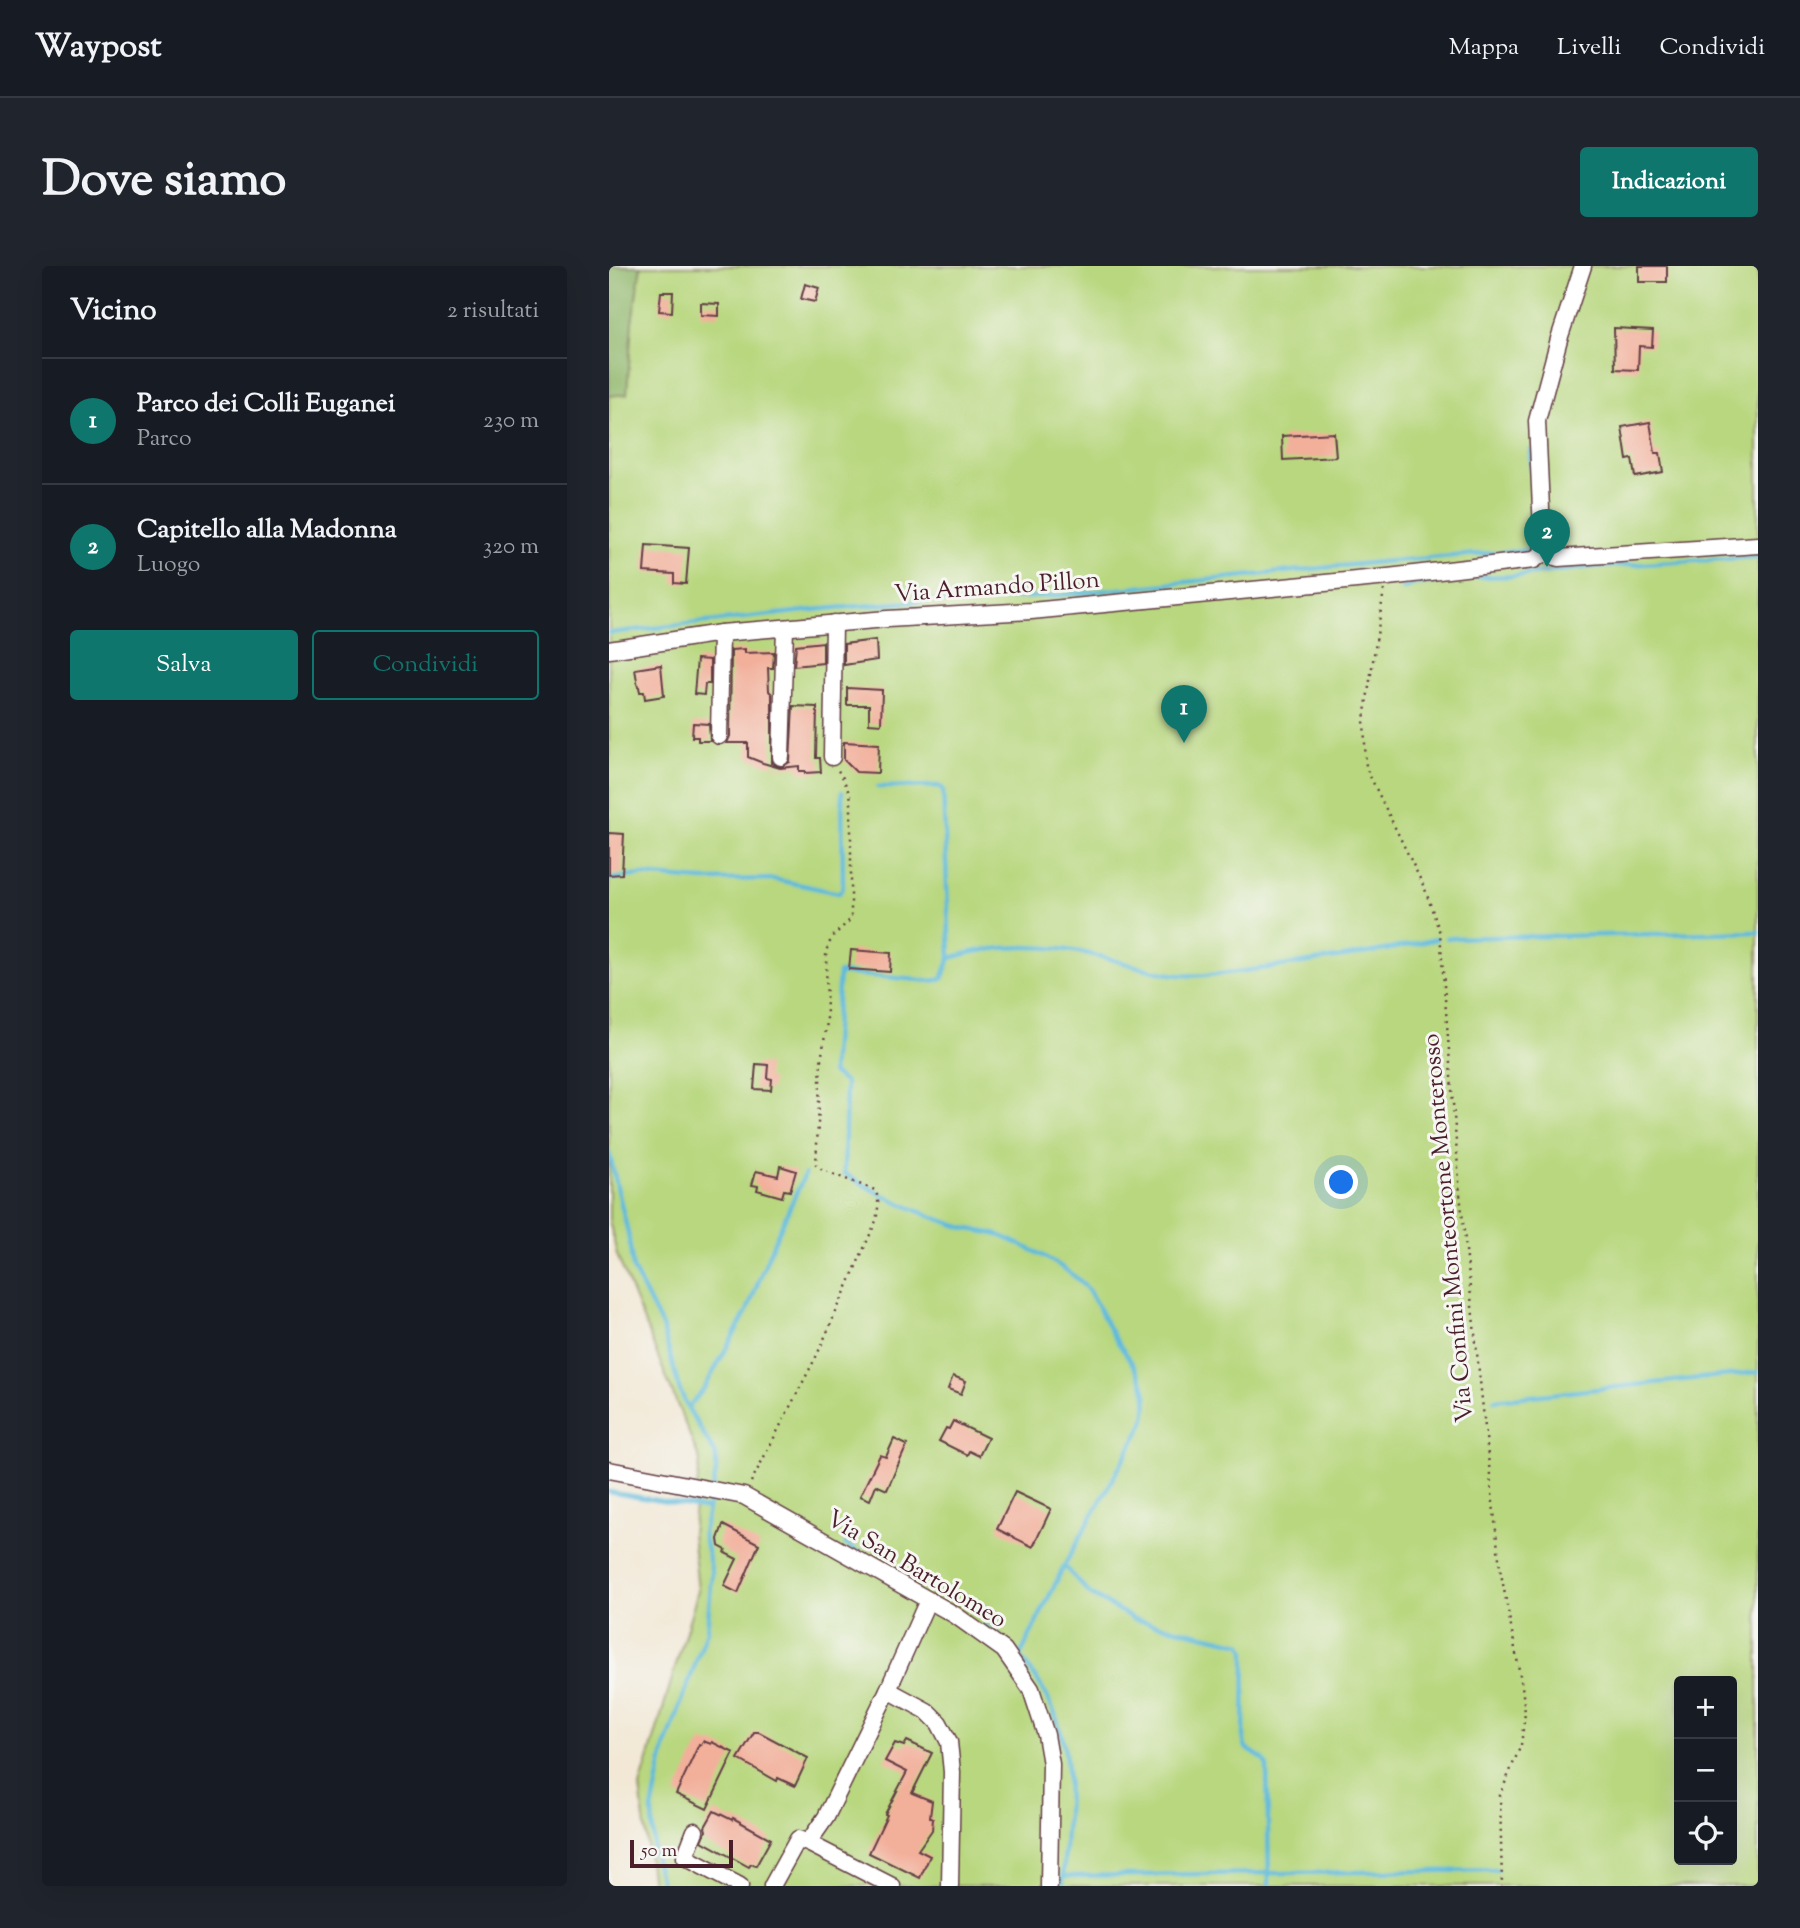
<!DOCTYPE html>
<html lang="it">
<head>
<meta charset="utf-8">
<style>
	:root { --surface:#171b24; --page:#20242c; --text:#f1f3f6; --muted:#9ea1a6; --line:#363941; --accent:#0f766e }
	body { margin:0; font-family:"Sorts Mill Goudy",serif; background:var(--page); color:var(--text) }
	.controls { position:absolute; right:21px; bottom:21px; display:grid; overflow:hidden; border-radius:7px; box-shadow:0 7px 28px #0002 }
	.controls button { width:63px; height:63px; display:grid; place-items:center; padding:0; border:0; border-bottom:2px solid var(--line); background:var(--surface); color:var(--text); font:35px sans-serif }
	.scale { position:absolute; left:21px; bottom:18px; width:103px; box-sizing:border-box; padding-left:7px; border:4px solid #4a1f2b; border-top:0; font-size:19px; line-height:24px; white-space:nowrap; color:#4a1f2b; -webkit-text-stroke:5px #f6f6f2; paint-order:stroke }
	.you { position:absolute; left:733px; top:917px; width:24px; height:24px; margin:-18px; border:5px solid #fff; border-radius:50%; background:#1a73e8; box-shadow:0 0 0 10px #1a73e833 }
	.badge { display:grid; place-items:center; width:46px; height:46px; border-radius:50%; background:var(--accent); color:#fff; font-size:23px; font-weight:700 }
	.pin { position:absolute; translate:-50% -58px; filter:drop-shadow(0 2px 4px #0008) }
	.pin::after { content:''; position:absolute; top:37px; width:24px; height:21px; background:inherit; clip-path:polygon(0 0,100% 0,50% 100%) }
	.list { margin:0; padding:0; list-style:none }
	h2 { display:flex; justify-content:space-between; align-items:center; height:91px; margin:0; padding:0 28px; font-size:30px }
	h2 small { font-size:23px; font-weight:400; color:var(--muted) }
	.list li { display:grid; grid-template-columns:46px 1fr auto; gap:21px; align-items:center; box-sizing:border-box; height:126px; padding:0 28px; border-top:2px solid var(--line) }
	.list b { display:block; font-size:26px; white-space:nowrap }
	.list p { margin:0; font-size:23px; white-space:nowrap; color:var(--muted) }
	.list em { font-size:23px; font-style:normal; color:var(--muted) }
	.actions { display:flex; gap:14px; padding:21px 28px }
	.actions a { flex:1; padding:16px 0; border:2px solid var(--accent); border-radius:7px; text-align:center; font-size:24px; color:var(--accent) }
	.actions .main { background:var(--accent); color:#fff }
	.icon { flex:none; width:38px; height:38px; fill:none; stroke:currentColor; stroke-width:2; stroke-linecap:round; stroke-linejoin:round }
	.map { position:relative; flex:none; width:1149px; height:1620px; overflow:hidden; border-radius:7px }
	header { display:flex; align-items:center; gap:42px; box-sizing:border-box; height:98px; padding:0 35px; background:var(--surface); border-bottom:2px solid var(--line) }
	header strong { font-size:33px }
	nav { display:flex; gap:38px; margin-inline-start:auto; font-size:24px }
	.intro { display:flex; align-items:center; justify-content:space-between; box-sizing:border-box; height:168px; padding:0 42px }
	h1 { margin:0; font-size:49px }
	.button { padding:18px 32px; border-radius:7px; background:var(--accent); color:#fff; font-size:24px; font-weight:700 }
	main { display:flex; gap:42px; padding:0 42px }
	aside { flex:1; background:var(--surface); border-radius:7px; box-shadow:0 7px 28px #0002 }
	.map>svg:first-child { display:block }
	.green { fill:#b8d77e; stroke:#817b54; stroke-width:2; fill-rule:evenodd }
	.forest { fill:#92b86d; stroke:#6e6c4c; stroke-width:2 }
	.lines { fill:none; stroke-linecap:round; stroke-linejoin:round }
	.stream { stroke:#5dbadb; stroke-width:4.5 }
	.building { fill:#f2af9a }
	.minor-casing { stroke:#633d44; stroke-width:19 }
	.path { stroke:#633d44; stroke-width:2.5; stroke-dasharray:2 5; stroke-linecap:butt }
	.minor { stroke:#fff; stroke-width:16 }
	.labels { text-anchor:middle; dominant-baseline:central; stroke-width:6; stroke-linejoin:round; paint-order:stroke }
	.street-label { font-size:24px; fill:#4a1f2b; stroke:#f6f6f2 }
</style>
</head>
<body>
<header>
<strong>Waypost</strong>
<nav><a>Mappa</a><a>Livelli</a><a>Condividi</a></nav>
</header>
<div class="intro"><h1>Dove siamo</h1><a class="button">Indicazioni</a></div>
<main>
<aside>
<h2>Vicino<small>2 risultati</small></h2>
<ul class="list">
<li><span class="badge">1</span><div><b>Parco dei Colli Euganei</b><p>Parco</p></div><em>230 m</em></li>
<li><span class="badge">2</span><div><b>Capitello alla Madonna</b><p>Luogo</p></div><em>320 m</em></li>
</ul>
<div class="actions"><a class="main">Salva</a><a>Condividi</a></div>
</aside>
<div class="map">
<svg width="1149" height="1620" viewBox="0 0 1149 1620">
	<rect width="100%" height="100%" fill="#f6f6f2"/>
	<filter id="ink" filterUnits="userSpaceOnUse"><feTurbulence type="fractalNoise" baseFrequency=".0143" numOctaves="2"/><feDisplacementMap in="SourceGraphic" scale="14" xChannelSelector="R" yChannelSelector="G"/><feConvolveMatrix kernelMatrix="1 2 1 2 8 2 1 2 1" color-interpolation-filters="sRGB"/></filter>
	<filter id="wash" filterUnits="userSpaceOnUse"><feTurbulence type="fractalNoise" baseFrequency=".00686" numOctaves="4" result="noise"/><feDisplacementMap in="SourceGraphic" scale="28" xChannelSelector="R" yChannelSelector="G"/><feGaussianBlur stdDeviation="1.57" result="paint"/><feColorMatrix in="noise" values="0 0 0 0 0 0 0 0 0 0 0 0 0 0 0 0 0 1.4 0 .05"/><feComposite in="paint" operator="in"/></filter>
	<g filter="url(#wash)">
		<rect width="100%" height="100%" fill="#f2e8d5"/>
		<path class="green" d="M0 0H1149V1620H43L31 1521 89 1324 83 1267 91 1195 8 989 0 954ZM1070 1415H1123V1594H1070Z"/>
		<path class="forest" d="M0 0H32L23 56 18 128 0 130Z"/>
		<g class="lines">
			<g class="stream">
				<path d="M955 32 962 11"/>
				<path d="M922 184 923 210"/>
				<path d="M794 323 806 318 866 311 908 310 983 301 1149 291"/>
				<path d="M0 367 213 343 314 335H363L452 329 771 296 918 284 923 280 926 264"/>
				<path d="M269 521 329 520 334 523 341 692 333 713 322 715 230 707 223 807 237 817 235 907C267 928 319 951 356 962 368 965 381 966 392 970 418 981 450 996 471 1015 486 1028 496 1060 510 1078 529 1105 545 1124 534 1159L455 1300 411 1390"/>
				<path d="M0 613 32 609 94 614 164 613 230 627 234 622 233 526"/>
				<path d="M838 672 1149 666"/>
				<path d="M341 692C388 677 445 678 493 691 518 697 544 707 570 709 601 711 634 705 665 701 720 693 774 686 827 673"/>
				<path d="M0 886 19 967 24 1003 53 1060 70 1122 79 1142 107 1189V1206L94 1267 103 1307 98 1365 55 1485 43 1544 45 1589 53 1620"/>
				<path d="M885 1134 1149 1106"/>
				<path d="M79 1142 96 1121 138 1045 164 978 196 908"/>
				<path d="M0 1226 99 1243"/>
				<path d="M236 1278 292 1310"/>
				<path d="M455 1300 481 1328 525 1353 633 1378 636 1385 635 1476 637 1482 654 1493 658 1500 660 1620"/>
				<path d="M375 1360C398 1375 411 1390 427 1412 473 1480 456 1544 454 1620"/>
				<path d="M455 1610 888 1604"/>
			</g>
		</g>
		<g id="blocks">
			<g class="building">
				<rect x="1030" y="0" width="28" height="16"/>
				<path d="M196 18 210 22 206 36 192 33Z"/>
				<path d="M52 26H64L63 46 50 45Z"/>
				<path d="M92 37 110 38V50L92 49Z"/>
				<path d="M1005 62 1044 64 1043 81 1030 80 1029 104 1006 103Z"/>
				<path d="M1041 156 1046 187H1051L1054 206 1026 211 1023 193 1018 194 1013 161Z"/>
				<path d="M725 167 727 191 674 194 673 170Z"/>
				<path d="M37 279 80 282 77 318 65 317V308L35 306Z"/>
				<path d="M267 374 268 394 235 399V378Z"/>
				<path d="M214 376V397L185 400 187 379Z"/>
				<path d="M136 383V387L165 386 164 402H159L160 425 163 428V497L172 501 181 496 184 440 208 441 207 492H211L212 506 196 507V505H190V500L171 502 154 497 139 491V477H118L121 470 122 384Z"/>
				<path d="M88 393 101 394V418H96L95 429 85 428Z"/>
				<path d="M52 399 55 430 36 433 35 426H31L30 421H29L26 403Z"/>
				<path d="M238 422 273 424 272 458 260 457V439H238Z"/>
				<path d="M84 457 100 458 101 475H89V471H83Z"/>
				<path d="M235 476 270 478 269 507 247 506 235 494Z"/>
				<path d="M0 567 15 568 13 608 0 609Z"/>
				<path d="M242 684 282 687 281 706 240 703Z"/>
				<path d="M147 798 159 799 158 812 163 813 162 824 145 823Z"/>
				<path d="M171 900 187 905 181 925 175 924 173 931 148 924 149 920 143 919 147 905 169 910Z"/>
				<path d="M344 1110 357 1115 352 1128 339 1123Z"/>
				<path d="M344 1155 379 1172 370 1190 360 1185 358 1189 330 1175 337 1162 340 1163Z"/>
				<path d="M285 1173 298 1179 278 1224 267 1219 261 1234 251 1230 271 1189 277 1191Z"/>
				<path d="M406 1226 442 1243 424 1281 388 1263Z"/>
				<path d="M114 1259 150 1278 129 1327 115 1320 128 1293 116 1287 117 1284 110 1280 109 1273Z"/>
				<path d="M145 1466H150L199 1492 186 1520 169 1512 168 1515 129 1493Z"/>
				<path d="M94 1475 102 1478 103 1476 125 1487 98 1543 67 1528 90 1478 92 1479Z"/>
				<path d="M298 1475 323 1487 303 1527 323 1535 321 1551 324 1553 323 1564 309 1584 321 1590 311 1612 260 1587 278 1549 276 1548 298 1506 276 1495 286 1477 295 1480Z"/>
				<path d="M105 1545 123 1554 124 1552 162 1573 147 1600 142 1598 140 1601 93 1575 97 1565 96 1561Z"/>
			</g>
		</g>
	</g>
	<g filter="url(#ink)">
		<use href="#blocks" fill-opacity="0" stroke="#633d44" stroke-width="2"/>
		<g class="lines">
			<g class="minor-casing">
				<g id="minor">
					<path d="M934 287 928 155 950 73 974 0"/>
					<path d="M934 287 949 292 1149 279"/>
					<path d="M0 384 112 367 278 353 422 345 779 311 925 294 934 287"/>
					<path d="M110 470 112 367"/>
					<path d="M172 491 176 362"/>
					<path d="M223 491 225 357"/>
					<path d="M0 1204 135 1230 346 1349 395 1384 422 1423 437 1469 442 1498 440 1620"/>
					<path d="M279 1424 318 1445 330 1457 340 1476 343 1506 341 1620"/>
					<path d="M86 1565 76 1591 131 1620"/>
					<path d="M199 1577 283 1620"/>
					<path d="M163 1620 189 1573 199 1577 217 1551 279 1424 319 1334"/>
				</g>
			</g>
			<g class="path">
				<path d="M775 324 755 453 757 502 816 623 831 667 851 928 891 1302 913 1420 916 1447 912 1479 891 1529 893 1620"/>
				<path d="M142 1216 208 1089 267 955C269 944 271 934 266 924L213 904 207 899 212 795 218 756 217 685 223 671 242 653V532L234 512 228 503"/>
			</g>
			<use href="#minor" class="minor"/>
		</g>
	</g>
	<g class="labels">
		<g class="street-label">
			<text transform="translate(388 322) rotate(-4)">Via Armando Pillon</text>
			<text transform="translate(840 962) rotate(-95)">Via Confini Monteortone Monterosso</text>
			<text transform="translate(307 1304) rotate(31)">Via San Bartolomeo</text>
		</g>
	</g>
</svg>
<div class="controls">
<button>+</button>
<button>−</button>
<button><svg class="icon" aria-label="locate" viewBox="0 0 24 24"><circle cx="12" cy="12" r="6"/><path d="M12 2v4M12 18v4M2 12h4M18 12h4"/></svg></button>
</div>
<div class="scale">50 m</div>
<div class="you"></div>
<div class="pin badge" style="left:575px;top:477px">1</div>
<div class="pin badge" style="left:938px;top:301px">2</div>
</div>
</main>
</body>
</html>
